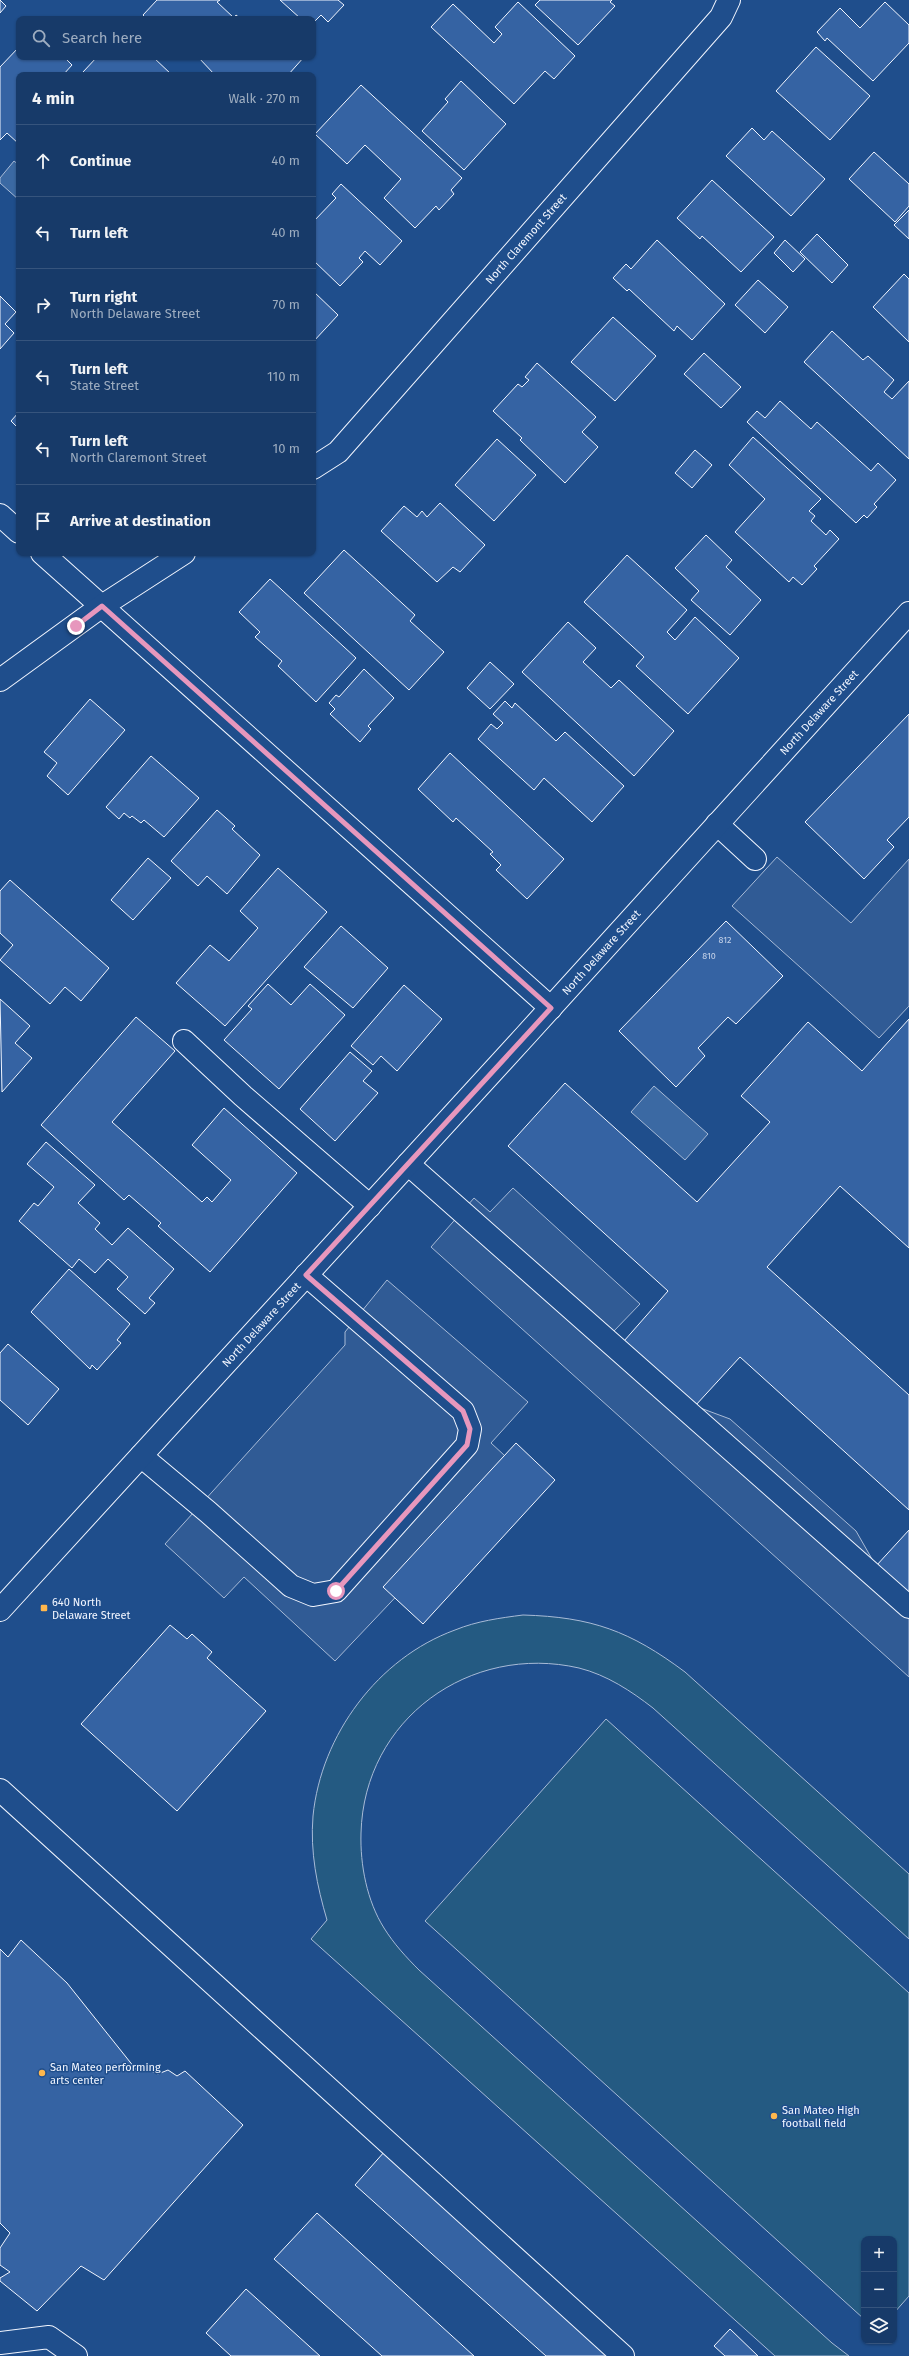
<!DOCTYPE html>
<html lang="en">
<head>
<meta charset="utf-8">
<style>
	:root { --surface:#173a69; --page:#244571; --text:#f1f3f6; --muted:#9eadc0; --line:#36547d }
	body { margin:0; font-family:"Fira Sans",sans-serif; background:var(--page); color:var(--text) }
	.controls { position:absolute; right:12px; bottom:12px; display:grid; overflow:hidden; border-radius:8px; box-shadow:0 1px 3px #0004 }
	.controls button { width:36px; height:36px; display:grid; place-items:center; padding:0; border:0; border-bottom:1px solid var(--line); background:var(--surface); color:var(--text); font:20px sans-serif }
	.stop { position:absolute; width:12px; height:12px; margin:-9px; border:3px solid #e797bd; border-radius:50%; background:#fff }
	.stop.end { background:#e797bd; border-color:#fff; box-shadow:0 1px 4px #0008 }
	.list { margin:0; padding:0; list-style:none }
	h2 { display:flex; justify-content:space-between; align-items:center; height:52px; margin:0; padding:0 16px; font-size:17px }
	h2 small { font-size:13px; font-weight:400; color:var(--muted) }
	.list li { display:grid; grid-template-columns:26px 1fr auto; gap:12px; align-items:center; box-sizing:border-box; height:72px; padding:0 16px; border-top:1px solid var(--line) }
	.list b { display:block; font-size:15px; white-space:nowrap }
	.list p { margin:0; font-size:13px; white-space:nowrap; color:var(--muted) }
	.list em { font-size:13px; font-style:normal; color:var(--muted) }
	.icon { flex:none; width:22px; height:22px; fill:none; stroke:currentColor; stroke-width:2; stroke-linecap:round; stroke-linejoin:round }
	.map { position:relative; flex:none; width:909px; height:2356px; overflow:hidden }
	.search { position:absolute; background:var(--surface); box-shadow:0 1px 3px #0004; left:16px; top:16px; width:300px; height:44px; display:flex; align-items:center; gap:10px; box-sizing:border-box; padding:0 14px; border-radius:8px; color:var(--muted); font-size:15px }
	.panel { position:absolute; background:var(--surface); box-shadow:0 1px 3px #0004; left:16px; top:72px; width:300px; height:484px; border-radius:8px }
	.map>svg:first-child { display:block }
	.green { fill:#245a82; stroke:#a8bbd7 }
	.parking { fill:#305b95; stroke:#a8bbd7 }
	.water { fill:#3b69a3; stroke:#a8bbd7 }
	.building { fill:#3563a3; stroke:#f2f6ff }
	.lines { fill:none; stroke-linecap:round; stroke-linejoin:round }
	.minor-casing { stroke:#f2f6ff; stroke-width:24 }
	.major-casing { stroke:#f2f6ff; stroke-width:24 }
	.minor { stroke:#1f4e8c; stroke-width:22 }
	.major { stroke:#1f4e8c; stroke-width:22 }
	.route { stroke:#e797bd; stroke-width:5 }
	.poi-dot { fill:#ffb74d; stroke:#1f4e8c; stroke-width:1.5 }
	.labels { text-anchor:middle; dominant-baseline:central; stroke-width:3; stroke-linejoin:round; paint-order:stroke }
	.number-label { font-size:9px; fill:#c3d1e8 }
	.street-label { font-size:11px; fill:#f2f6ff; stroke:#1f4e8c }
	.poi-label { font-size:11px; fill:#f2f6ff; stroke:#1f4e8c; text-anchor:start }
</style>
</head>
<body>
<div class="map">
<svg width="909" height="2356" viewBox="0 0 909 2356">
	<rect width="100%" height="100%" fill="#1f4e8c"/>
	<g class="green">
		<path d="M523 1615C592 1617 630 1631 685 1672L909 1874V1939L653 1708C631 1691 607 1675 579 1668 470 1643 364 1719 361 1833 360 1865 367 1901 384 1928 394 1944 406 1957 419 1970L832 2343 849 2356H775L311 1939 327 1920C317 1886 310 1852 313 1816 321 1735 378 1658 455 1630 477 1621 500 1618 523 1615Z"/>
		<path d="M606 1719 909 1993V2296L894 2313V2239H864V2319L425 1921Z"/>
	</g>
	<g class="parking">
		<path d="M777 857 851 923 909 859V1006L879 1038 732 906Z"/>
		<path d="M513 1188 640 1304 613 1332 695 1406 730 1419 856 1531 876 1566 909 1596V1677L431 1247 474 1198 490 1212Z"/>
		<path d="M387 1280 528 1402 491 1443 518 1468 335 1661 244 1577 224 1598 165 1544 345 1345V1332Z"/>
	</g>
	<g class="water">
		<path d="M14 161 19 165V200L0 183V178Z"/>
		<path d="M654 1086 708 1134 685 1160 631 1112Z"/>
	</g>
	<g class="building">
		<path d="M0 0 6 6 0 13Z"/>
		<path d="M157 0H220L217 2 234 18 236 15 241 19H147L143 15Z"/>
		<path d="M280 0H338L344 5 328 22 321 15 313 23V19H301Z"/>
		<path d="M540 0H612L610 2 615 6 578 45 535 5Z"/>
		<path d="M518 2 575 56 554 79 545 71 514 104 431 27 453 4 494 43 502 34 495 27Z"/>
		<path d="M885 2 909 25V43L873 81 827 38 825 41 817 32 840 8 860 28Z"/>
		<path d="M19 47V57H64L72 65 63 75H19V144L7 133 0 140V67Z"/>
		<path d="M816 47 870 96 830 140 776 91Z"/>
		<path d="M97 57H153L172 75H86L83 72Z"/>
		<path d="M198 57H304L288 75H215Z"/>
		<path d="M461 81 506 124 464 170 422 131 448 102 445 99Z"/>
		<path d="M361 85 462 178 451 190 454 194 439 210 436 206 415 228 384 198 401 179 365 145 347 164 315 134Z"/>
		<path d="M752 128 764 140 772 131 825 179 791 216 726 156Z"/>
		<path d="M874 152 909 184V206L895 222 849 179Z"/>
		<path d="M712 180 774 237 741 272 702 236 700 239 677 218Z"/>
		<path d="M341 184 402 241 380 265 365 251 359 258 363 262 340 286 313 260V222L336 198 332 194Z"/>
		<path d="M909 210V239L894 225Z"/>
		<path d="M817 234 848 265 832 283 800 252Z"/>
		<path d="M657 240 725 304 692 340 677 326 674 331 629 289 627 291 613 278 626 264 631 269Z"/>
		<path d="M785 240 805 259 793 272 774 253Z"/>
		<path d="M904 274 909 279V342L873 307Z"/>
		<path d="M758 280 788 307 765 333 735 305Z"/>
		<path d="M313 291 338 315 313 342Z"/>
		<path d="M0 296 16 312 5 324 14 333 0 349Z"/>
		<path d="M613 317 656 356 615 401 571 362Z"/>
		<path d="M832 331 863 360 868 356 894 380 884 392 892 399 909 381V459L804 362Z"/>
		<path d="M704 353 741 387 721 408 684 374Z"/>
		<path d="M537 363 596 417 582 432 598 447 565 483 520 440 522 438 493 411 518 384 522 387 529 380 525 377Z"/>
		<path d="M780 401 811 429 817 422 871 471 878 463 896 480 874 504 877 507 867 518 864 515 856 523 747 422 757 411 765 418Z"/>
		<path d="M19 412V429L11 421Z"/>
		<path d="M753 437 821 499 809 511 815 516 811 521 826 535 830 530 839 539 814 566 817 569 802 585 793 577 789 582 735 532 765 499 729 465Z"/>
		<path d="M497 439 536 475 494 521 455 485Z"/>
		<path d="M695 450 712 465 692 488 675 473Z"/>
		<path d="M440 503 485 545 460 572 453 567 437 582 381 531 404 506 417 517 422 511 427 517Z"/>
		<path d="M706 535 732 560 726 567 761 600 730 635 691 600 699 591 675 568Z"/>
		<path d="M344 550 415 615 410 621 444 652 409 690 304 593Z"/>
		<path d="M627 555 687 610 667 632 675 640 695 617 739 658 688 714 636 666 644 657 584 602Z"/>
		<path d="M270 579 356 658 316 702 278 666 282 661 255 637 260 632 239 612Z"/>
		<path d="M568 622 596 648 583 662 611 688 619 680 674 731 634 776 522 672Z"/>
		<path d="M490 662 514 684 490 709 467 688Z"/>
		<path d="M364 669 394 698 368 726 371 729 360 742 330 714 335 709 329 703 336 695 339 697Z"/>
		<path d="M90 699 125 730 68 795 47 776 57 763 44 752Z"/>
		<path d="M505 701 512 708 515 703 556 741 565 732 624 786 592 822 544 778 534 790 478 739 491 724 497 729 503 723 493 714Z"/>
		<path d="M909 714V817L887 840 894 847 864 879 805 822Z"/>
		<path d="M450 753 564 859 527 899 496 870 501 865 490 854 493 852 456 818 453 822 418 789Z"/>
		<path d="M151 756 199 798 164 837 144 820 141 823 132 816 130 818 124 813 119 819 106 807Z"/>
		<path d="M217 810 235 826 232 829 260 855 227 894 207 876 198 886 171 861Z"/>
		<path d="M148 858 171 878 133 920 111 900Z"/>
		<path d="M278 868 327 912 225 1026 176 983 210 945 229 961 258 928 240 911Z"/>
		<path d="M10 880 109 968 81 1001 65 987 50 1004 0 960 13 945 0 933V891Z"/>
		<path d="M726 921 783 976 736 1024 728 1017 698 1048 705 1056 676 1087 619 1031Z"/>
		<path d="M341 926 388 968 353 1008 304 967Z"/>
		<path d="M268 984 291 1005 310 984 345 1015 279 1089 224 1040 252 1009 248 1006Z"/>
		<path d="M404 985 442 1019 397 1071 381 1056 373 1065 351 1046Z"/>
		<path d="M0 999 30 1026 15 1043 32 1058 2 1092Z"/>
		<path d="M136 1017 175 1051 112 1122 202 1202 207 1197 212 1202 231 1180 192 1145 224 1108 297 1173 210 1272 158 1226 161 1223 129 1195 124 1200 41 1125Z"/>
		<path d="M909 1019V1248L840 1186 767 1267 909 1395V1510L740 1357 695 1406 624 1341 668 1291 508 1146 565 1083 697 1202 770 1122 741 1096 808 1022 862 1071Z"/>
		<path d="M350 1052 372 1071 363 1081 378 1093 335 1141 300 1109Z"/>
		<path d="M46 1142 95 1185 78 1203 100 1223 95 1229 112 1245 128 1228 174 1269 149 1298 155 1303 145 1314 117 1289 128 1277 108 1259 95 1273 79 1259 72 1268 19 1221 34 1203 38 1206 54 1187 27 1164Z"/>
		<path d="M69 1269 130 1324 117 1340 121 1343 97 1370 92 1365 90 1369 31 1312Z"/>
		<path d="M8 1344 59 1389 28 1425 0 1400V1353Z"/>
		<path d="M516 1443 555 1480 423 1624 383 1587Z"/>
		<path d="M909 1530V1596L876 1566Z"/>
		<path d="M170 1625 187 1639 192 1634 212 1652 207 1658 266 1711 177 1811 81 1724Z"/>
		<path d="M21 1940 67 1983 138 2072 146 2069 158 2074 168 2070 177 2076 185 2071 243 2125 104 2280 81 2266 37 2311 0 2281V2278L10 2272 0 2265V2248L10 2233 0 2223V1949L8 1957Z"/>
		<path d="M385 2151 611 2356H546L355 2185Z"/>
		<path d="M317 2213 474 2356H382L274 2259Z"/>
		<path d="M246 2289 320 2356H231L206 2333Z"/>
		<path d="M730 2329 758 2356H725L714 2346Z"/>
	</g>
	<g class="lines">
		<g class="minor-casing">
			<g id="minor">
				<path id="s1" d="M313 468 338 452 721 17 729 0"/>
				<path d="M0 515 19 532"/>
				<path d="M42 553 551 1008"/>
				<path d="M0 680 102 606 184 553"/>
				<path d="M717 824 755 859"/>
				<path d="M184 1041 243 1096 370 1206"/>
				<path d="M408 1164 909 1607"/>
				<path d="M141 1456 208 1512 291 1586 313 1595 336 1591 467 1445 470 1429 463 1411 306 1275"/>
				<path d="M0 1790 623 2356"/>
				<path d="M0 2343 49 2337 76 2356"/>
			</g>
		</g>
		<g class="major-casing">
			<g id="major">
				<path id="s2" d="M0 1610 526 1035 909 613"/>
			</g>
		</g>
		<use href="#minor" class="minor"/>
		<use href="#major" class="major"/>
	</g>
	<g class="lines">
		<path class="route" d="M76 626 102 606 551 1008 306 1275 463 1411 470 1429 467 1445 336 1591"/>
	</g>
	<g class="poi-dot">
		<rect x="40" y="1604" width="8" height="8" rx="2"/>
		<circle cx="42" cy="2073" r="4"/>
		<circle cx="774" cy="2116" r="4"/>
	</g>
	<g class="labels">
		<g class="number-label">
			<text x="725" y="940">812</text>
			<text x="709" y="956">810</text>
		</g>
		<g class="street-label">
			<text stroke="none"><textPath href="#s1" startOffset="314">North Claremont Street</textPath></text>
			<text stroke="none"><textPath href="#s2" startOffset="1215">North Delaware Street</textPath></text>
			<text stroke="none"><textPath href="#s2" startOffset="891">North Delaware Street</textPath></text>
			<text stroke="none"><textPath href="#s2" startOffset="387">North Delaware Street</textPath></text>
		</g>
		<g class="poi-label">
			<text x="52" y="1602">640 North<tspan x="52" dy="13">Delaware Street</tspan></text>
			<text x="50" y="2067">San Mateo performing<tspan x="50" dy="13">arts center</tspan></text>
			<text x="782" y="2110">San Mateo High<tspan x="782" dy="13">football field</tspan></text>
		</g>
	</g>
</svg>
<div class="controls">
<button>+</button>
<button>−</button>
<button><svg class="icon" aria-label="layers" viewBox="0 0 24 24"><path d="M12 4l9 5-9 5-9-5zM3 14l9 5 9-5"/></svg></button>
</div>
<div class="stop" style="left:336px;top:1591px"></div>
<div class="stop end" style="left:76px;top:626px"></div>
<div class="search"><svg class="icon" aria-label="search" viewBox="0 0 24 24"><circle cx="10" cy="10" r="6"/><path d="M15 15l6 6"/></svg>Search here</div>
<section class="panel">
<h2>4 min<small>Walk · 270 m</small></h2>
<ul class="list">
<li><svg class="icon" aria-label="ahead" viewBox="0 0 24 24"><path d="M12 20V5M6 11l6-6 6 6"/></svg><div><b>Continue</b></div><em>40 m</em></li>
<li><svg class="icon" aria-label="left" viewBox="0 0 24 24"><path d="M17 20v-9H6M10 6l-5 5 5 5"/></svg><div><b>Turn left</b></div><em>40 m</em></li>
<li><svg class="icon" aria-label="right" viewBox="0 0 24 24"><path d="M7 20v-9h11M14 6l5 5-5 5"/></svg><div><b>Turn right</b><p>North Delaware Street</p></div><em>70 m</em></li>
<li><svg class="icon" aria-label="left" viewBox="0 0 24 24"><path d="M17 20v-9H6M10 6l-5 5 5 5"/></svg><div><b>Turn left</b><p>State Street</p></div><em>110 m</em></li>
<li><svg class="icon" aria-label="left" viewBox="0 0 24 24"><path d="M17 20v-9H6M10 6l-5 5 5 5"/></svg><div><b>Turn left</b><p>North Claremont Street</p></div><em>10 m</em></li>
<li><svg class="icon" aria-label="arrive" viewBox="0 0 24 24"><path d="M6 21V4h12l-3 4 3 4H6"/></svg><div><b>Arrive at destination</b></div></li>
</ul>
</section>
</div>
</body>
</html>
